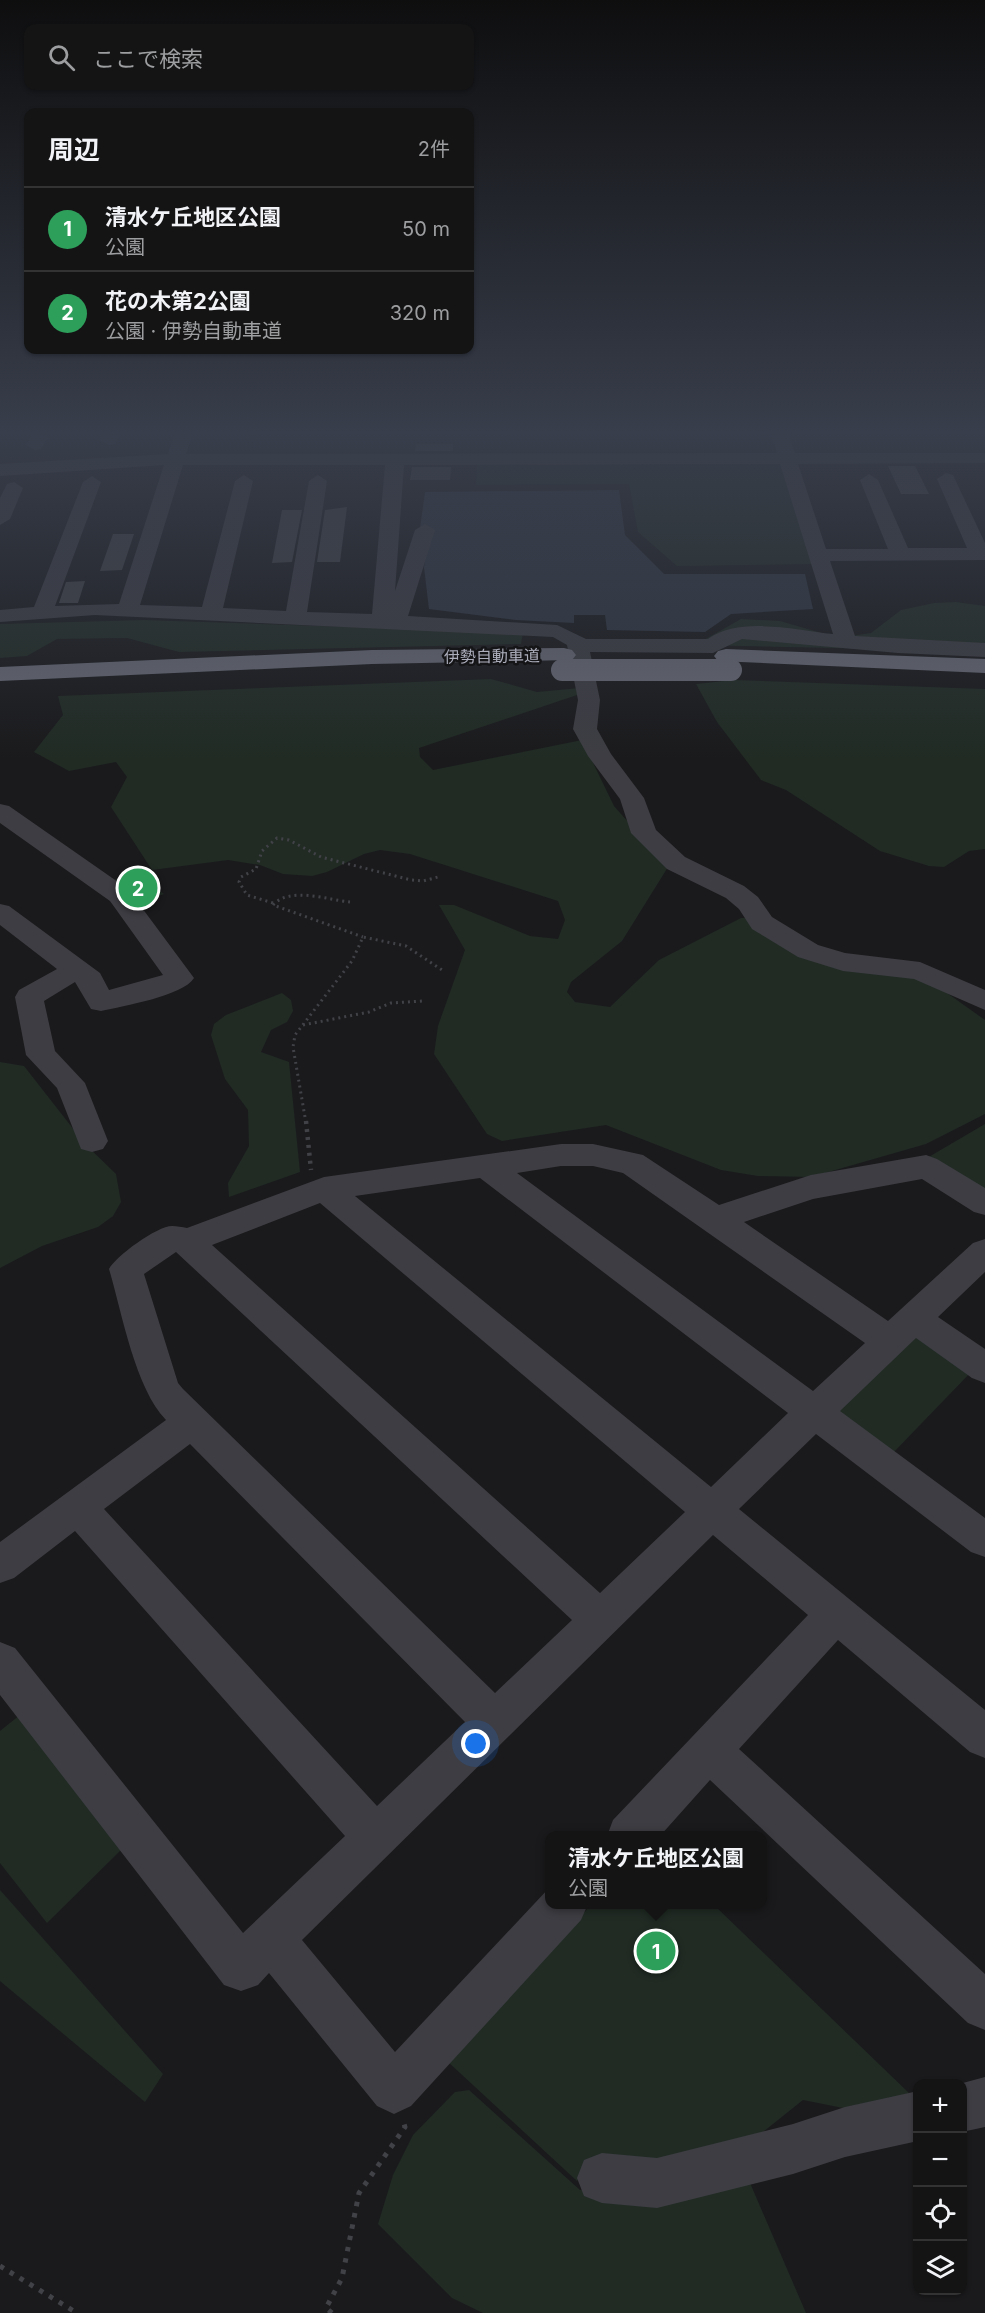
<!DOCTYPE html>
<html lang="ja">
<head>
<meta charset="utf-8">
<style>
	:root { --surface:#141415; --page:#212122; --text:#f1f3f6; --muted:#9d9ea0; --line:#333334; --accent:#f7d437 }
	body { margin:0; font-family:Inter,"Noto Sans JP",sans-serif; background:var(--page); color:var(--text) }
	.controls { position:absolute; right:18px; bottom:18px; display:grid; overflow:hidden; border-radius:12px; box-shadow:0 2px 4px #0004 }
	.controls button { width:54px; height:54px; display:grid; place-items:center; padding:0; border:0; border-bottom:2px solid var(--line); background:var(--surface); color:var(--text); font:30px sans-serif }
	.you { position:absolute; left:476px; top:1744px; width:21px; height:21px; margin:-15px; border:4px solid #fff; border-radius:50%; background:#1a73e8; box-shadow:0 0 0 9px #1a73e833 }
	.badge { display:grid; place-items:center; width:39px; height:39px; border-radius:50%; background:var(--accent); color:#fff; font-size:20px; font-weight:700 }
	.pin { position:absolute; translate:-50% -50%; border:3px solid #fff; box-shadow:0 2px 6px #0006 }
	.popup { position:absolute; left:545px; top:1831px; width:222px; height:78px; box-sizing:border-box; display:grid; place-content:center; border-radius:12px; background:var(--surface); filter:drop-shadow(0 2px 4px #0005); font-size:20px; white-space:nowrap; color:var(--muted) }
	.popup b { font-size:22px; color:var(--text) }
	.popup::after { content:''; position:absolute; left:50%; top:100%; margin-left:-12px; border:12px solid transparent; border-top-color:var(--surface) }
	.list { margin:0; padding:0; list-style:none }
	h2 { display:flex; justify-content:space-between; align-items:center; height:78px; margin:0; padding:0 24px; font-size:26px }
	h2 small { font-size:20px; font-weight:400; color:var(--muted) }
	.list li { display:grid; grid-template-columns:39px 1fr auto; gap:18px; align-items:center; box-sizing:border-box; height:84px; padding:0 24px; border-top:2px solid var(--line) }
	.list b { display:block; font-size:22px; white-space:nowrap }
	.list p { margin:0; font-size:20px; white-space:nowrap; color:var(--muted) }
	.list em { font-size:20px; font-style:normal; color:var(--muted) }
	.icon { flex:none; width:33px; height:33px; fill:none; stroke:currentColor; stroke-width:2; stroke-linecap:round; stroke-linejoin:round }
	.map { position:relative; flex:none; width:985px; height:2313px; overflow:hidden }
	.search { position:absolute; background:var(--surface); box-shadow:0 2px 4px #0004; left:24px; top:24px; width:450px; height:66px; display:flex; align-items:center; gap:15px; box-sizing:border-box; padding:0 21px; border-radius:12px; color:var(--muted); font-size:22px }
	.panel { position:absolute; background:var(--surface); box-shadow:0 2px 4px #0004; left:24px; top:108px; width:450px; height:246px; border-radius:12px }
	.map>svg:first-child { display:block }
	.green { fill:#212b24 }
	.water { fill:#2f3641 }
	.building { fill:#414246 }
	.lines { fill:none; stroke-linecap:round; stroke-linejoin:round }
	.path-far2 { stroke:#414248; stroke-width:3; stroke-dasharray:2 4; stroke-linecap:butt }
	.path-far1 { stroke:#414248; stroke-width:4.5; stroke-dasharray:3 5; stroke-linecap:butt }
	.path { stroke:#414248; stroke-width:5; stroke-dasharray:4.5 7; stroke-linecap:butt }
	.minor { fill:#3d3d43; fill-rule:evenodd }
	.highway { fill:#666872; fill-rule:evenodd }
	.highway-bridge { stroke:#666872; stroke-width:22 }
	.labels { text-anchor:middle; dominant-baseline:central; stroke-width:5; stroke-linejoin:round; paint-order:stroke }
	.far-street-label { font-size:16px; fill:#acaebc; stroke:#151517 }
</style>
</head>
<body>
<div class="map">
<svg width="985" height="2313" viewBox="0 0 985 2313">
	<rect width="100%" height="100%" fill="#1a1a1c"/>
	<g class="green">
		<path d="M776 464 785 467 817 564 677 566 638 532 629 484 476 485 477 465Z"/>
		<path d="M956 602 985 606V656L880 649 695 645 741 619 780 621 825 634 850 636 871 633 901 610 934 603Z"/>
		<path d="M144 620 523 633 521 644 179 652 127 638 57 639 27 656 0 658V624Z"/>
		<path d="M491 679 537 692 580 688 583 693 419 748 420 757 433 770 582 740 614 806 668 867 622 941 571 982 567 992 575 1002 610 1007 659 960 741 918H749L789 945 903 972 933 983 985 1020V1114L926 1144 811 1177 758 1176 721 1170 606 1125 502 1141 487 1134 434 1054 438 1026 465 950 439 905H454L530 936 558 939 565 920 558 901 410 854 380 850 364 854 327 872 312 876 283 874 260 865 228 860 152 870 111 807 127 777 116 762 69 771 34 752 63 715 58 696Z"/>
		<path d="M734 680 985 689V849L969 851 944 867 929 866 880 851 786 790 761 780 717 722 696 684Z"/>
		<path d="M141 870 149 882 164 894 136 904 111 881Z"/>
		<path d="M282 993 291 1000 293 1011 287 1022 271 1030 261 1052 289 1062 300 1172 229 1197 228 1183 249 1146 248 1110 225 1079 211 1035 214 1024 226 1015Z"/>
		<path d="M0 1062 24 1066 85 1144 116 1174 121 1202 113 1216 98 1227 42 1246 0 1268Z"/>
		<path d="M985 1124V1194L927 1158Z"/>
		<path d="M911 1336 926 1338 972 1371 891 1455 840 1418 838 1408Z"/>
		<path d="M20 1715 125 1846 47 1923 0 1863V1731Z"/>
		<path d="M0 1890 163 2074 145 2102 0 1981Z"/>
		<path d="M591 1905H714L910 2094 848 2109 803 2100 743 2148 661 2171 596 2160 577 2181 447 2061Z"/>
		<path d="M469 2090 580 2190H662L747 2176 806 2313H483L452 2298 378 2224 393 2175 413 2135 455 2092Z"/>
	</g>
	<path class="water" d="M619 490 625 535 664 574H805L813 609 731 614 705 632 607 630 605 615H574V623L516 620 429 609 424 567 431 529 420 528 425 492Z"/>
	<g class="building">
		<path d="M416 444H453V451H415Z"/>
		<path d="M888 466H915L929 494H901Z"/>
		<path d="M412 467H451L450 480H410Z"/>
		<path d="M347 507 340 562H317L325 510Z"/>
		<path d="M282 510H302L292 562 272 563Z"/>
		<path d="M113 534H134L122 570 100 571Z"/>
		<path d="M85 581 78 603H59L66 582Z"/>
	</g>
	<g class="lines">
		<g class="path-far2">
			<path d="M350 902C328 900 290 886 273 905L363 937"/>
			<path d="M273 903 247 895 239 882 241 877 256 869 262 851 277 838 289 840 321 857 411 880 423 881 438 877"/>
			<path d="M303 1025 369 1012 391 1003 423 1001"/>
			<path d="M306 1123 293 1047 295 1035 352 961 363 937 406 946 442 970"/>
		</g>
		<path class="path-far1" d="M306 1121 311 1170"/>
		<g class="path">
			<path d="M0 2266 77 2313"/>
			<path d="M332 2313 326 2308 342 2278 359 2193 405 2127 403 2121"/>
		</g>
		<g class="minor">
			<path d="M31 435H49L41 449 35 450 26 445Z"/>
			<path d="M102 435H120L115 444 109 445 100 440Z"/>
			<path d="M174 435H192L186 454 777 453 771 435H789L795 453H985V463L798 464 826 549H888L860 480 869 474 878 480 908 548H967L937 479 946 473 953 475 985 543V560L830 561 855 636 985 643V657L898 653 742 639 713 653 590 652 600 700 597 729 611 754 644 798 656 830 685 857 744 886 758 897 772 917 818 945 845 953 920 962 985 990V1010L914 979 843 971 798 957 752 929 739 909 726 898 667 869 631 833 620 799 588 756 573 729 578 700 567 645 553 637 95 615 0 622V610L34 607 83 482 92 476 101 482 55 606 119 604 164 465 0 476V464L168 454ZM780 464 833 634C795 630 740 616 708 639H586L557 625 408 616 435 530 425 524 415 530 395 591 404 465ZM183 465H385L372 614 307 612 327 481 318 475 309 481 286 611 223 608 253 481 244 475 235 481 202 607 140 605Z"/>
			<path d="M14 482 23 488 10 519 0 525V498L7 484Z"/>
			<path d="M0 804 9 806 128 889 194 978C183 996 123 1006 101 1011L91 1009 75 982 44 1001 55 1051 85 1083 108 1141 103 1149 92 1152 81 1149 57 1088 26 1055 15 997 19 990 57 969 0 925V904L9 906 100 973 109 990 163 975 110 901 0 823Z"/>
			<path d="M561 1144H593L643 1155 719 1205 811 1175 926 1155 937 1159 985 1188V1215L974 1212 922 1179 813 1199 744 1222 888 1321 973 1243 985 1239V1272L938 1317 985 1349V1383L972 1378 916 1338 840 1411 985 1518V1557L971 1552 816 1434 739 1509 985 1710V1758L970 1752 838 1640 739 1749 985 1974V2030L968 2023 710 1780 660 1836H607L613 1820 808 1615 713 1535 302 1940 395 2052 549 1888 550 1904H588L581 1920 411 2106 394 2114 377 2106 269 1973 258 1985 241 1991 224 1985 0 1695V1642L15 1648 243 1933 345 1836 75 1531 14 1578 0 1583V1542L166 1420C135 1388 122 1313 109 1269 116 1256 157 1226 172 1226 177 1226 182 1227 187 1228L324 1177ZM561 1166H593L623 1173 865 1343 813 1391 517 1173ZM480 1178 788 1413 711 1487 355 1196ZM320 1203 685 1512 600 1593 212 1245ZM176 1252 572 1620 495 1693 183 1389 178 1383 144 1274ZM190 1444 465 1722 377 1806 104 1509Z"/>
			<path d="M985 2077V2127L962 2132V2084H959Z"/>
			<path d="M918 2091V2141L845 2157 793 2174 657 2208 602 2203 584 2196 577 2178 584 2160 602 2153 657 2158 793 2124 845 2107Z"/>
		</g>
		<g class="highway">
			<path d="M564 648 572 650 576 655 572 660 372 664 0 681V667L372 650Z"/>
			<path d="M726 649 985 659V673L718 661 714 656 718 651Z"/>
		</g>
		<path class="highway-bridge" d="M562 670H731"/>
	</g>
	<linearGradient id="sky" x2="0" y2="1"><stop stop-color="#0e0e0f"/><stop offset="0.57" stop-color="#383e4b"/><stop offset="1" stop-color="#383e4b" stop-opacity="0"/></linearGradient>
	<rect width="985" height="759" fill="url(#sky)"/>
	<g class="labels">
		<g class="far-street-label">
			<text transform="translate(492 656) rotate(-1)">伊勢自動車道</text>
		</g>
	</g>
</svg>
<div class="controls">
<button>+</button>
<button>−</button>
<button><svg class="icon" aria-label="locate" viewBox="0 0 24 24"><circle cx="12" cy="12" r="6"/><path d="M12 2v4M12 18v4M2 12h4M18 12h4"/></svg></button>
<button><svg class="icon" aria-label="layers" viewBox="0 0 24 24"><path d="M12 4l9 5-9 5-9-5zM3 14l9 5 9-5"/></svg></button>
</div>
<div class="you"></div>
<div class="pin badge" style="left:656px;top:1951px;background:#2e9e5b">1</div>
<div class="popup"><b>清水ケ丘地区公園</b>公園</div>
<div class="pin badge" style="left:138px;top:888px;background:#2e9e5b">2</div>
<div class="search"><svg class="icon" aria-label="search" viewBox="0 0 24 24"><circle cx="10" cy="10" r="6"/><path d="M15 15l6 6"/></svg>ここで検索</div>
<section class="panel">
<h2>周辺<small>2件</small></h2>
<ul class="list">
<li><span class="badge" style="background:#2e9e5b">1</span><div><b>清水ケ丘地区公園</b><p>公園</p></div><em>50 m</em></li>
<li><span class="badge" style="background:#2e9e5b">2</span><div><b>花の木第2公園</b><p>公園 · 伊勢自動車道</p></div><em>320 m</em></li>
</ul>
</section>
</div>
</body>
</html>
